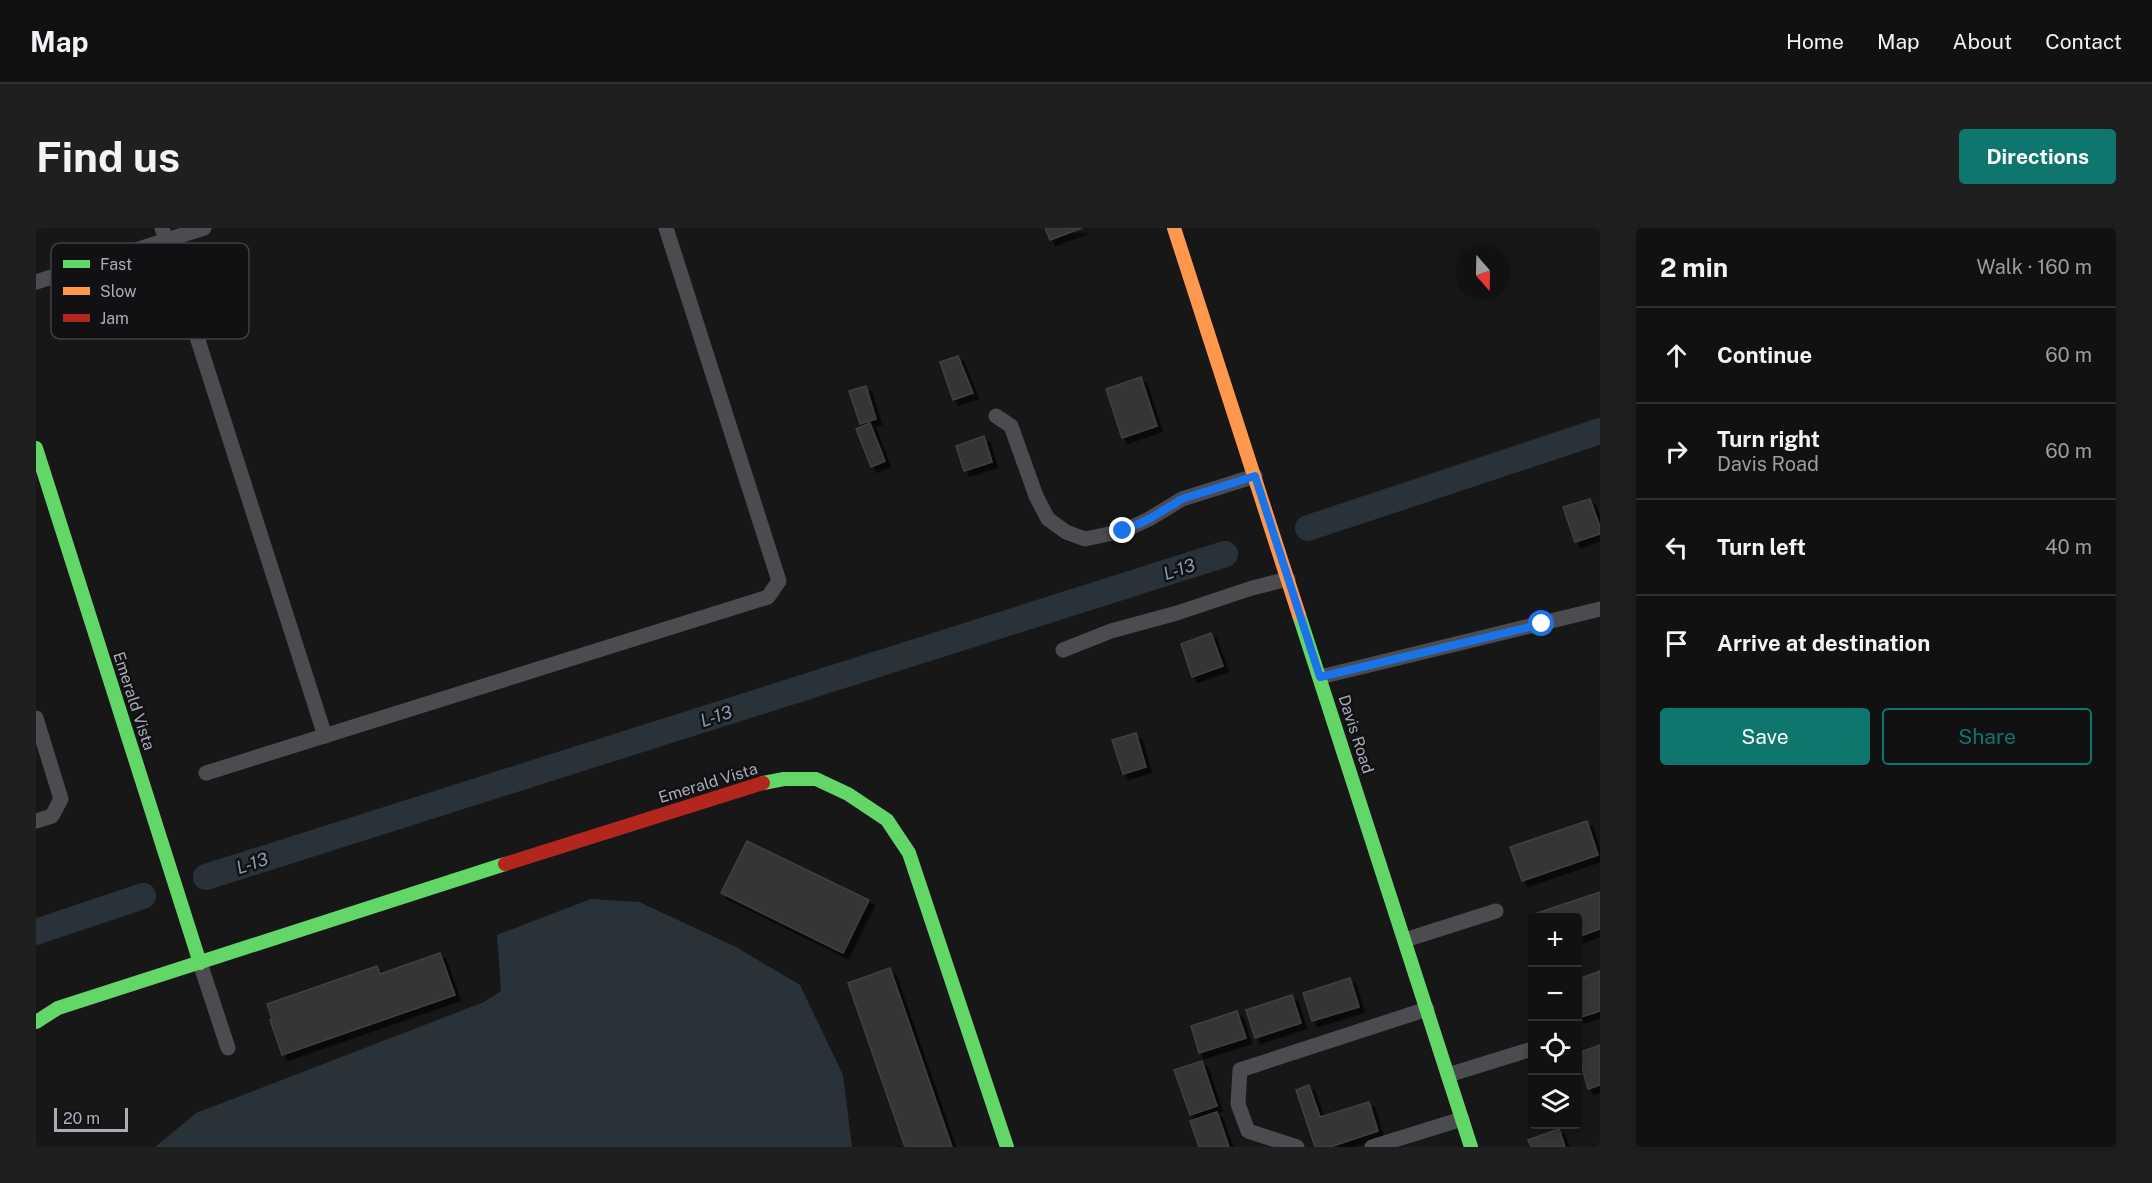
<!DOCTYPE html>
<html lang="en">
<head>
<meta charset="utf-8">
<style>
	:root { --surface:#111; --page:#1e1f1f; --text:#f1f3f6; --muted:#9c9d9f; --line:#303131; --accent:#0f766e }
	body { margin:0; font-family:"Public Sans",sans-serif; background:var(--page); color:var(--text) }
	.controls { position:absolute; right:18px; bottom:18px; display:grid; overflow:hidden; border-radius:6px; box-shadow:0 3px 9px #0003 }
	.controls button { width:54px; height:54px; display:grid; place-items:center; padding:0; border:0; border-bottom:2px solid var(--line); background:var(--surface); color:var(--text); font:30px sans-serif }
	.compass { position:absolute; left:1420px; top:18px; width:54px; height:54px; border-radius:50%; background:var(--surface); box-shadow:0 3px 9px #0003; rotate:160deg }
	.scale { position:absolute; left:18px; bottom:15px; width:74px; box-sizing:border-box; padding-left:6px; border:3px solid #a8adb8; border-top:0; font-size:16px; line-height:21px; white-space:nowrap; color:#a8adb8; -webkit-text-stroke:4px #111113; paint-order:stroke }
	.stop { position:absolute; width:18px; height:18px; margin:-14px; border:4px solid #1a73e8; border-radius:50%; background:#fff }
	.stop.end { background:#1a73e8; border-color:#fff; box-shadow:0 2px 6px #0008 }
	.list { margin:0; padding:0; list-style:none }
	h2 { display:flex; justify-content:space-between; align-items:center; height:78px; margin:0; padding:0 24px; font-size:26px }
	h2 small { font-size:20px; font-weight:400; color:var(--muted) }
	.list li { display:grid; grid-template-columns:39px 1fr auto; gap:18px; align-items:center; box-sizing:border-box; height:96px; padding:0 24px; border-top:2px solid var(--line) }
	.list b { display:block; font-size:22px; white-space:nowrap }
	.list p { margin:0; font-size:20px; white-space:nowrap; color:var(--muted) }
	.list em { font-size:20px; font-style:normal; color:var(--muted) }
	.actions { display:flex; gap:12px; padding:18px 24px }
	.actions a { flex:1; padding:14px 0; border:2px solid var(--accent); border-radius:6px; text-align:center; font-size:21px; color:var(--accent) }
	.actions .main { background:var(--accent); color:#fff }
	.icon { flex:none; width:33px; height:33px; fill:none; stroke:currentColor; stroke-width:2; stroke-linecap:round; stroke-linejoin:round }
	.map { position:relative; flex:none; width:1564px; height:919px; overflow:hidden; border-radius:6px }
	header { display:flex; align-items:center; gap:36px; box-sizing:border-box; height:84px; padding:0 30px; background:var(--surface); border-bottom:2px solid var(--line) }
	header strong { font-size:28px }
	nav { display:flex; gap:33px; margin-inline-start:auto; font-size:21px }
	.intro { display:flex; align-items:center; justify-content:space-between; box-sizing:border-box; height:144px; padding:0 36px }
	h1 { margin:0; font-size:42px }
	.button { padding:15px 27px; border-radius:6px; background:var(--accent); color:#fff; font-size:21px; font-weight:700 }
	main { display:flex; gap:36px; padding:0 36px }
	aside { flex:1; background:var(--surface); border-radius:6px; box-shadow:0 3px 9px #0003 }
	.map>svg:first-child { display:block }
	.water { fill:#2a3239 }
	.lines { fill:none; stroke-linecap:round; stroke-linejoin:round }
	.canal { stroke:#2a3239; stroke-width:26 }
	.building { fill:#353536; stroke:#3f4043; stroke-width:1.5; filter:url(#shadow) }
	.lane { stroke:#4b4c50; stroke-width:15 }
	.fast { stroke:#63d668; stroke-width:14 }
	.slow { stroke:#ff974d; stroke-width:14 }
	.jam { stroke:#b3261e; stroke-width:14 }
	.route { stroke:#1a73e8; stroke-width:8 }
	.labels { text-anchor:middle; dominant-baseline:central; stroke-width:5; stroke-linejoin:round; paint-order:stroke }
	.street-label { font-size:16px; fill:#a8adb8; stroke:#111113 }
	.water-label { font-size:18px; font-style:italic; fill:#7f9bb3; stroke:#111113 }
	.key { fill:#111113; stroke:#3e4045; stroke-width:1.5 }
	.key-label { font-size:16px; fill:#a8adb8 }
</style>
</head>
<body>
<header>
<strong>Map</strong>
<nav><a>Home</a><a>Map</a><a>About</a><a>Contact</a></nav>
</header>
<div class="intro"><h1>Find us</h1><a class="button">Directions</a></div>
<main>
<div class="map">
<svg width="1564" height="919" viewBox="0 0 1564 919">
	<defs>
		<filter id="shadow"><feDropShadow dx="5.5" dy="5.5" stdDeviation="0" flood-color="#0009"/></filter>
	</defs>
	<rect width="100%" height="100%" fill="#171717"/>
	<path class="water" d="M555 671 603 674 700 719 764 757 807 847 816 919H119L160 885 448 774 465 763 461 707Z"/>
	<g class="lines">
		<g class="canal">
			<path d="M1272 300 1564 203"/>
			<path d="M170 649 1189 326"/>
			<path d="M0 704 107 668"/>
		</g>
	</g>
	<g class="building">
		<path d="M1009 0H1046L1014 12Z"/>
		<path d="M922 128 937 165 917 172 904 134Z"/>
		<path d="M1105 149 1121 198 1086 210 1070 161Z"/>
		<path d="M830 158 840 191 824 196 813 163Z"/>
		<path d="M834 195 849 233 835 239 820 201Z"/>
		<path d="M948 208 956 234 928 243 920 218Z"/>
		<path d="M1554 271 1564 299V306L1539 314 1527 279Z"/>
		<path d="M1175 405 1187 438 1156 449 1145 416Z"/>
		<path d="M1100 505 1110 539 1087 546 1076 512Z"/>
		<path d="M1551 593 1562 627 1486 653 1474 619Z"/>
		<path d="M711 613 833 672 807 725 685 665Z"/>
		<path d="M1564 664V701L1542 709V690L1496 691 1495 687Z"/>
		<path d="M404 725 419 767 246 827 234 792 236 791 231 776 341 738 344 746Z"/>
		<path d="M854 740 916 919H869L812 755Z"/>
		<path d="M1564 743V783L1542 790V751Z"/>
		<path d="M1314 750 1323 779 1276 793 1267 765Z"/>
		<path d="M1256 767 1265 795 1219 810 1210 782Z"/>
		<path d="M1201 783 1210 810 1163 825 1155 798Z"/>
		<path d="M1564 817V857L1552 861 1542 825Z"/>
		<path d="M1166 833 1181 878 1154 887 1138 842Z"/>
		<path d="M1273 857 1284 889 1333 874 1342 903 1294 919H1279L1260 862Z"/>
		<path d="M1181 884 1193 919H1163L1154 893Z"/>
		<path d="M1523 901 1529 919H1495L1492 912Z"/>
	</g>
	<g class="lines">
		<g class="lane">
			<path d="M126 0 289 508"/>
			<path d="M0 54 168 0"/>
			<path d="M960 188 975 198 1000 268 1012 291 1030 304 1049 311 1087 303 1113 291 1146 271 1219 248"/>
			<path d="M1027 422 1075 403 1141 385 1216 360 1252 351"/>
			<path d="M1284 449 1564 381"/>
			<path d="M0 490 25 571 16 588 0 593"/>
			<path d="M170 545 732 369 743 353 630 0"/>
			<path d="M1369 712 1460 683"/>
			<path d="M164 735 192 820"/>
			<path d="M1412 847 1496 821"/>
			<path d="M1261 919 1212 903 1202 876 1204 842 1391 781"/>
			<path d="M1336 919 1426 891"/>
		</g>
		<g class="fast">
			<path d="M0 220 164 735"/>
			<path d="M1263 387 1435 919"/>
			<path d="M727 555 748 551H780L812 566 851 592 873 625 971 919"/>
			<path d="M0 794 22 780 469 636"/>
		</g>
		<path class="slow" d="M1138 0 1263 387"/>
		<path class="jam" d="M469 636 727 555"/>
	</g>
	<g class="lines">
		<path class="route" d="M1087 303 1113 291 1146 271 1219 248 1284 449 1506 396"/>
	</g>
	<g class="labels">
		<g class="street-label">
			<text transform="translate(98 473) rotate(72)">Emerald Vista</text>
			<text transform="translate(1320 506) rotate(72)">Davis Road</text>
			<text transform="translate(672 555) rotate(-17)">Emerald Vista</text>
		</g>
		<g class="water-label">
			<text transform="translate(1143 341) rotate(-18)">L-13</text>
			<text transform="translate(680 488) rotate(-18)">L-13</text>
			<text transform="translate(216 635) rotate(-18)">L-13</text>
		</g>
	</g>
	<rect x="15" y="15" width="198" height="96" rx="9" class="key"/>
	<rect x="27" y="32" width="27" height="8" fill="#63d668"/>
	<rect x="27" y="59" width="27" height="8" fill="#ff974d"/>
	<rect x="27" y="86" width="27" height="8" fill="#b3261e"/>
	<g class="key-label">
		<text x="64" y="42">Fast</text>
		<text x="64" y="69">Slow</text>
		<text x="64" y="96">Jam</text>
	</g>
</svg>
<div class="controls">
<button>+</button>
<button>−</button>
<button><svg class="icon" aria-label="locate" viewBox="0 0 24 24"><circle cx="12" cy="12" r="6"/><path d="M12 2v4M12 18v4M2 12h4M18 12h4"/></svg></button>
<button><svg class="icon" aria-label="layers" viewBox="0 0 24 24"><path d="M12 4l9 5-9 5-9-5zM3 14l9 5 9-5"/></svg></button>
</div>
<svg class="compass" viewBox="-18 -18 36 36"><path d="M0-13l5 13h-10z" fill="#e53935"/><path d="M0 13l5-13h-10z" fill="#9c9d9f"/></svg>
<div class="scale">20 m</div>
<div class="stop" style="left:1506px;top:396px"></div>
<div class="stop end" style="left:1087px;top:303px"></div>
</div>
<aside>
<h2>2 min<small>Walk · 160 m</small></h2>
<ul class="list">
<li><svg class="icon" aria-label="ahead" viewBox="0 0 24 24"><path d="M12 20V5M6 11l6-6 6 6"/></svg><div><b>Continue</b></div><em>60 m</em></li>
<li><svg class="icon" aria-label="right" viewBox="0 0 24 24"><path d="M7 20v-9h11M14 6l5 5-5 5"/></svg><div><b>Turn right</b><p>Davis Road</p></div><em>60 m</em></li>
<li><svg class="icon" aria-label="left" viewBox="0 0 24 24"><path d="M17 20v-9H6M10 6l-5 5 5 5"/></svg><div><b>Turn left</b></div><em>40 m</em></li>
<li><svg class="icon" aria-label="arrive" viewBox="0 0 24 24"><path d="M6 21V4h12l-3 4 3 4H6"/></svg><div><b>Arrive at destination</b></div></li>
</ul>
<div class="actions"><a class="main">Save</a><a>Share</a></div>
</aside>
</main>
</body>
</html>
